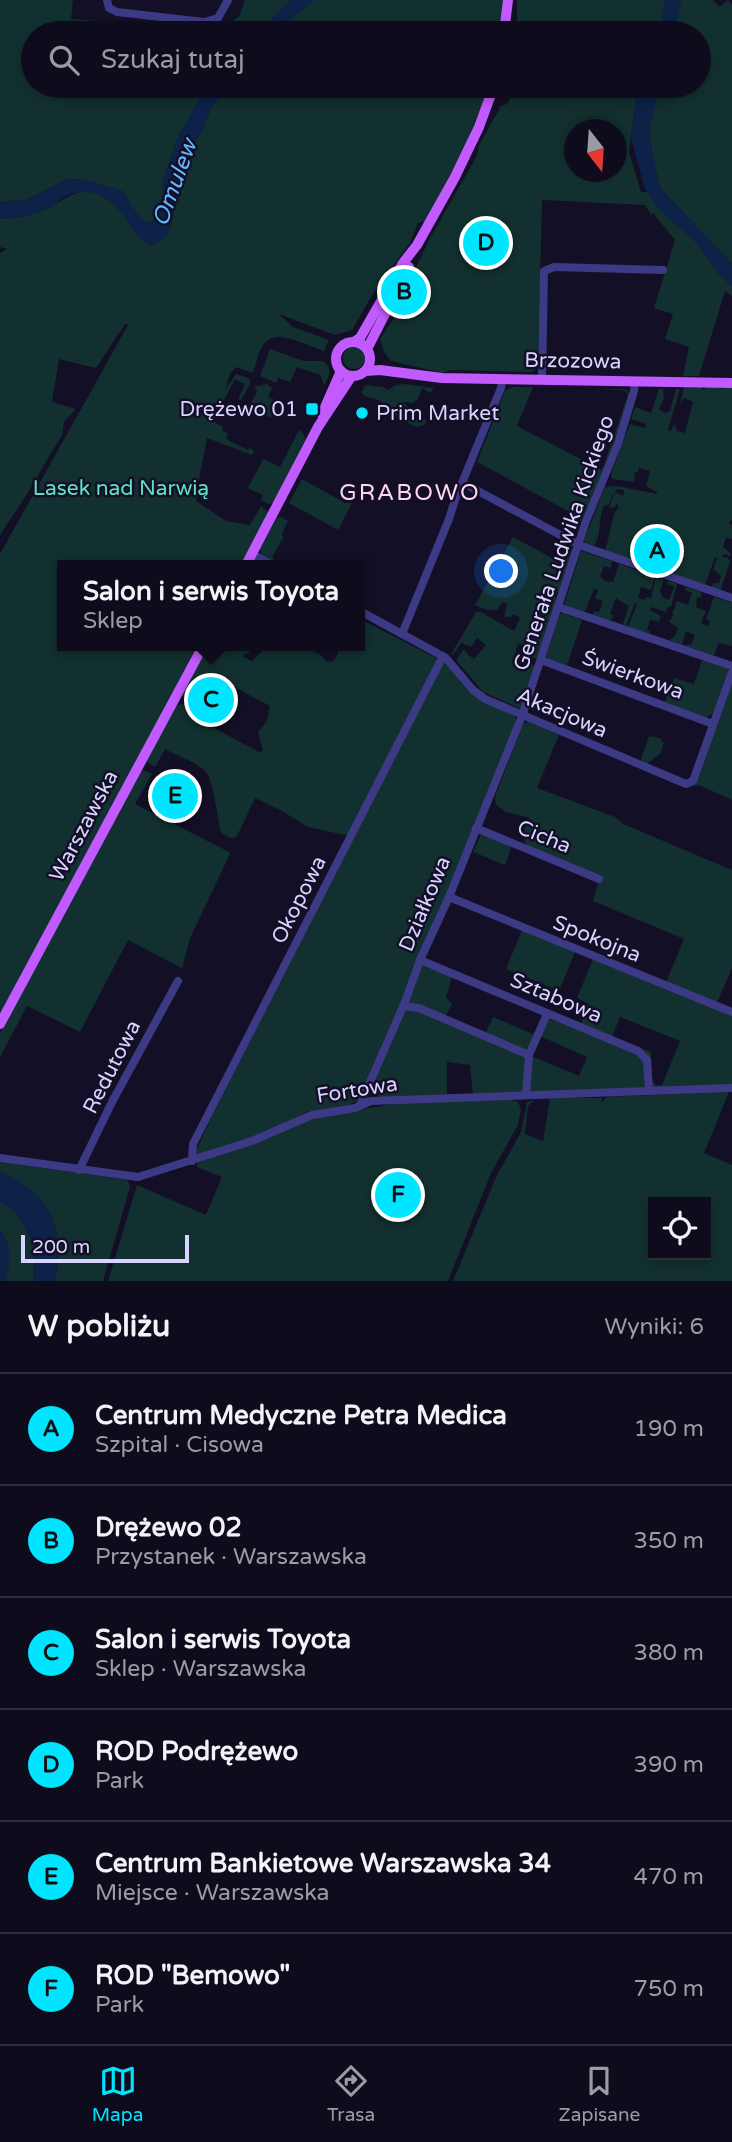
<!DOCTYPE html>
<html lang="pl">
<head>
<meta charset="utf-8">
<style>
	:root { --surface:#0e0b1c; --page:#171425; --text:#f1f3f6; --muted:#9b9ba3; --line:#2e2b3b; --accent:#00e5ff }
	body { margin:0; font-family:"Varela Round",sans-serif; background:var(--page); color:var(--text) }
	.controls { position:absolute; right:21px; bottom:21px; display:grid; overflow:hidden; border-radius:0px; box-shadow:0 4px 10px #0003 }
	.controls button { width:63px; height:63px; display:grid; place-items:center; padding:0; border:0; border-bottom:2px solid var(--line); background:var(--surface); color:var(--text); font:35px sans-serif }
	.compass { position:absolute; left:564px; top:119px; width:63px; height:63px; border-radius:50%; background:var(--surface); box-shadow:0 4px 10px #0003; rotate:163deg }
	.scale { position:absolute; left:21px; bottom:18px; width:168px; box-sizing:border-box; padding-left:7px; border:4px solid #d9d4ff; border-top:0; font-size:19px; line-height:24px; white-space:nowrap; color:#d9d4ff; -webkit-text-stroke:5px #130f26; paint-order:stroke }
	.you { position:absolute; left:502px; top:572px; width:24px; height:24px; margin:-18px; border:5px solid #fff; border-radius:50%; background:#1a73e8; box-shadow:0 0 0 10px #1a73e833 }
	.badge { display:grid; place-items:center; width:46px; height:46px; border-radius:50%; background:var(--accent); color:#111; font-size:23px; font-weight:700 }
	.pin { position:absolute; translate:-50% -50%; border:4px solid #fff; box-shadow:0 2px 7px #0006 }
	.popup { position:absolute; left:57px; top:560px; width:308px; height:91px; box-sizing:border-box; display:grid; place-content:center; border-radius:0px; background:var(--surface); filter:drop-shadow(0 2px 5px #0005); font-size:23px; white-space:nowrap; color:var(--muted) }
	.popup b { font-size:26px; color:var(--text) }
	.popup::after { content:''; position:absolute; left:50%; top:100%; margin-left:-14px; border:14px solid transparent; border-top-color:var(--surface) }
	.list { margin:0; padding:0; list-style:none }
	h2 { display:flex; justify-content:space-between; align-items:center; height:91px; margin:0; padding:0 28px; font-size:30px }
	h2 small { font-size:23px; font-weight:400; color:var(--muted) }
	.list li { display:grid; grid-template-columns:46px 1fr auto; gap:21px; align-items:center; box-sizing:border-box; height:112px; padding:0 28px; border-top:2px solid var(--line) }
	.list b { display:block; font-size:26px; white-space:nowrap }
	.list p { margin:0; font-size:23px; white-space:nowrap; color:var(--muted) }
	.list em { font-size:23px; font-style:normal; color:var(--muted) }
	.icon { flex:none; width:38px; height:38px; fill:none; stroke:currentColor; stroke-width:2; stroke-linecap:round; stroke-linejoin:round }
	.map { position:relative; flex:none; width:732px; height:1281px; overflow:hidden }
	.search { position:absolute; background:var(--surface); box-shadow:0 4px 10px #0003; left:21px; right:21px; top:21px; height:77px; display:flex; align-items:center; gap:18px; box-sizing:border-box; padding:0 24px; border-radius:38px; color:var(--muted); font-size:26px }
	.sheet { height:763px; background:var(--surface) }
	nav { display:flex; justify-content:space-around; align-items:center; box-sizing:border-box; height:98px; border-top:2px solid var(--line); background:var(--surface); font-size:19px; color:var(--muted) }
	nav a { display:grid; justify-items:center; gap:4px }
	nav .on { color:var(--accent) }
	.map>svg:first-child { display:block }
	.green { fill:#12302f; fill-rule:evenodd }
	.water { fill:#0c2248 }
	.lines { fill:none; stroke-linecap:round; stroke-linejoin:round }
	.minor { stroke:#3d3a85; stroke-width:8 }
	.major { stroke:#c25bff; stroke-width:10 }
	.poi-dot { fill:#00e5ff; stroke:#130f26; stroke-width:2.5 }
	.labels { text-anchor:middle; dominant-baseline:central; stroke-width:5; stroke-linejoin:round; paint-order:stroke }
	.street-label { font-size:21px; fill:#d9d4ff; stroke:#130f26 }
	.poi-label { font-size:21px; fill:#d9d4ff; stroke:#130f26; text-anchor:end }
	.park-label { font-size:21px; fill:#5fe0c0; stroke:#130f26 }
	.water-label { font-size:23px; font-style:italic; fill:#62b6ff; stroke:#130f26 }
	.neighbourhood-label { font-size:23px; letter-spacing:2px; fill:#ffd6f0; stroke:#130f26 }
</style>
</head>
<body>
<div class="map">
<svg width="732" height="1281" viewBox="0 0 732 1281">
	<rect width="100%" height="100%" fill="#130f26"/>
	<g class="green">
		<path d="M0 0H73L71 19 134 24 133 33H33V86H211L202 95 179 135 162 184 164 193 162 207 159 215 152 222 144 223 131 206 124 192 87 180 68 179 26 200 0 202Z"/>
		<path d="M245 0H292L275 15 262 33H218L239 16Z"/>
		<path d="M314 0H503L500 33H281L292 18Z"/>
		<path d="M517 0H665V3L661 23 655 33H513L517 27Z"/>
		<path d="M681 0H713L719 7 728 0 732 5V264L660 188 651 147 649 128 660 86H699V33H674Z"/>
		<path d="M244 86H489C472 134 450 177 426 221L418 223 410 243 371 297 352 330 335 335 279 314 293 327 329 340 324 351C308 347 274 325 262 347 258 353 256 365 253 373L236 367 230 374 225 390 236 374 250 379V384L241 400 238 399 245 384 235 379 213 421 223 427 222 430 228 434 226 439 248 450 250 448 254 451 252 455 207 438 198 484 201 486 196 501 226 521 250 525 261 506 269 513 241 565H62V646H197L0 1015V554L128 325 125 324 96 368 59 359 52 402 76 409 64 422 62 435 27 494 0 535V253L8 249 0 247V219C18 219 36 214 52 206 74 194 86 182 111 202 125 214 138 231 151 245 161 241 166 237 170 227L192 147 202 131 212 105 222 95Z"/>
		<path d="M505 86H641L636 99 629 152 641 192H648L660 210 696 242 720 275 732 286V296L725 291 699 376H683L689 347 665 339 673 314 654 308 675 240 653 213 651 215 645 205 542 200 538 366 533 372 451 370 443 373 391 361 384 352 380 339 411 292 413 283 409 282 429 240 470 168 478 153V147L501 106 507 104 510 98 504 96ZM574 130H616V172H574Z"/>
		<circle cx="354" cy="358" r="11"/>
		<path d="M270 349 304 361H323C333 368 330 376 324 385L320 375 297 367 290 382 278 378 276 383 260 376Z"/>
		<path d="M267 384 272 388 268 397 279 402 271 418 250 408V405L257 391 254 387Z"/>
		<path d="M405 384 434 388 430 393 422 388 418 399 413 403 403 402 417 417 426 420 425 425 418 427 409 424 405 416H396L385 410 381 401 364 396 361 392 366 385 383 387 388 390 396 385Z"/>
		<path d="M512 387H533L517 426 602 470 628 395 624 390 594 389H625L630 394 620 422 622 425 575 536 581 518 477 462 505 391Z"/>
		<path d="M684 387H702L703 390 707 387H719L722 390 723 387 732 388V521L730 520 729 524 732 525V539L726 537 723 547 731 553 730 557 726 554 721 556 729 559 730 562 720 591 711 587 714 583H719L721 576 713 569 717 558 715 557 705 585 667 571 676 545 655 538 645 565 605 551C610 537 610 518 619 506L617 504 613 508 609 507 615 492 623 496 624 490 617 489C613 494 612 497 609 504L603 507C598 521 602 533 594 546L586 543 584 540 605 487 617 486 657 494V492L646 486 650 471 639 468 638 472H635L634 482 612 479 611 474 630 424 645 428 646 424 631 419 635 407 651 413 659 389H663L664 398 659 408 661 411 666 413 670 411 676 389H680L668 430 671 431 674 424 677 431 685 433 693 402 684 398 680 407Z"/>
		<path d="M299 430 304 434 305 440 274 503 269 504 261 500 263 495 248 488 263 459 280 467Z"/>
		<path d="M302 479 345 503H352L338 530 289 503Z"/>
		<path d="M281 517 288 521 282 533 283 538 272 557 274 558 273 561 262 555 260 549 277 518Z"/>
		<path d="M513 537 565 565 571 548 570 544 573 549 561 591 557 592 555 598 557 600 538 659 529 657 528 648 518 643 514 656 535 666 521 709 483 692 456 660 464 649 469 656 474 658 471 663 486 645 477 638 471 647 461 643 453 655 451 654 476 612H481L514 631 520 618 513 614 510 617H504L507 604 502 602 497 610H487L475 605Z"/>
		<path d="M581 551 612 561 611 568 604 566 600 576 604 581 613 582 619 564 655 577 651 590 641 587 638 598 644 600 645 597 651 598 656 577 664 580 660 590 663 598 669 600 674 587 667 584 668 581 677 584 671 607H668L666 612 651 607 650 610 661 616 659 621 650 620 647 630 650 631 649 634 628 627 637 604 635 603 626 626 623 623 629 606 616 598 610 614 614 616 610 621 593 615 594 611 598 612 601 608 602 600 595 599 598 590 594 589 585 612 564 605Z"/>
		<path d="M686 587 701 592 702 596 697 598 696 607 706 611 701 623 708 626 710 621 706 619 714 597 732 603V646L718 643 714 656 686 646 687 644 691 645 695 635 686 631 682 645 669 640 675 636 678 628 669 622 674 615 672 614 677 601 688 605 692 593 685 590Z"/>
		<path d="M563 613 582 620 567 665 547 658 546 656 560 614Z"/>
		<path d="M360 619 436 658V663L446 662 468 691 514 715 517 721 444 902 359 1100 348 1105 307 1112 253 1139 197 1155 195 1153 211 1118 354 837 308 827 282 811 255 798 237 836 233 839 221 833C217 818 214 777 204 770 193 761 178 756 165 749L155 767 148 763 147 760 175 706 181 704 188 707 186 713 259 752 263 751 258 732 267 721 270 706 223 681 222 683 212 677H205L193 698 195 704H191L182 695 208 646H249L251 647 250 652 242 656 252 661 267 646C289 646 313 643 327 662L334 661 341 646H360Z"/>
		<path d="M702 660 727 668 728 671 714 713 706 717 665 702 674 678 694 684Z"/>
		<path d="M732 675V800L699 785 694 786V783Z"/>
		<path d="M529 721 559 735 537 788 615 817 623 824 732 870V968L717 1003 666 982 684 939 593 901 600 875 526 846C523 834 523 828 530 818L506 812 496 805 495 797 523 724Z"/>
		<path d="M649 736 660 738 664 743 660 754 648 763H643L641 759Z"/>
		<path d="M143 770 152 774 135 804 229 852 230 854 190 938 182 968 128 940 80 1032 27 1006 0 1057V1033L138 776Z"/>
		<path d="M481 834 512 846 505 865 473 852Z"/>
		<path d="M522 930 575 952 559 991 506 969Z"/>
		<path d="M593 959 732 1015V1086L653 1088 645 1053 581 1024 589 1004 577 998ZM620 1017 680 1041 662 1085H656L652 1081 651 1052 612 1037Z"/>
		<path d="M420 966H423L452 977 446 997 452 1004 446 1016 486 1032 493 1017 533 1034 536 1033 523 1093 473 1094 470 1065 447 1062V1094L380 1099 373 1084Z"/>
		<path d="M549 1019 637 1052 644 1060 645 1088 529 1093 531 1058 534 1057 579 1076 587 1057 542 1037 540 1035 547 1020Z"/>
		<path d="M729 1092 704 1153 732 1165V1281H453L496 1177 521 1132 527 1102 534 1100 528 1106 525 1134 543 1141 550 1098H602V1103L606 1097ZM653 1202H706V1255H653Z"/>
		<path d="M510 1100 518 1102 521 1109 518 1125 491 1173 448 1281H108L137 1185 206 1215 222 1177 197 1167V1162L302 1120 410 1101Z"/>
		<path d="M0 1162 128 1180 130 1187 103 1281H55C65 1227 52 1195 0 1172Z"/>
		<path d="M0 1201 15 1211 35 1245 34 1281H6L3 1233 0 1231Z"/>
	</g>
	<g class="water">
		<path d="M292 0H314L292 18 281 33H262L275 15Z"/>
		<path d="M665 0H681L674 33H655L661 23Z"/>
		<path d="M211 86H244L222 95 212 105 202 131 192 147 167 235 157 243 147 245C133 233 126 216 112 203 100 192 81 188 66 196 61 198 58 203 53 206 37 214 18 219 0 219V202L26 200 68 179 87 180 124 192 131 206 144 222H152L159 215 162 207 164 193 162 184 179 135 202 95Z"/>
		<path d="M641 86H660L649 128 651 147 660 188 732 264V286L720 275 696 242 660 210 645 189 631 139 636 99Z"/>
		<path d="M0 1172C53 1194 64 1227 55 1281H34L35 1245 15 1211 0 1201Z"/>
		<path d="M0 1231C13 1243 10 1265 6 1281H0Z"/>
	</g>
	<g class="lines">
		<g class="minor">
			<path d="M107 0 109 8 117 12 204 22 218 18 228 0"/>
			<path d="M542 380 544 271 554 267 663 270"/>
			<path d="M463 483 579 545 732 598"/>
			<path d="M252 554 273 565"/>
			<path d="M558 607 732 666"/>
			<path d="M360 611 446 658 473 690 485 699 686 784 693 781 732 672"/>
			<path d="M402 634 449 519 455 500 501 388 502 379"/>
			<path d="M541 660 713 724"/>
			<path d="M476 828 599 879"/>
			<path d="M449 897 732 1012"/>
			<path d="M420 960 638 1051 647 1060 649 1091"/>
			<path d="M403 1006 419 1008 529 1055"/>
			<path d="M526 1095 529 1055 547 1014"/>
			<path d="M360 1105 405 1002 420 960 449 897 522 716 586 521 618 444 634 391 635 381"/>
			<path d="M0 1158 138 1177 252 1141 312 1115 355 1108 371 1101 732 1088"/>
			<path d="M192 1161 193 1144 443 656"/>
			<path d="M79 1170 112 1102 178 981"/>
		</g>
		<g class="major">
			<path d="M504 33 508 0"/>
			<circle cx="353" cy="359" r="17"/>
			<path d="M354 342 360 338 403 263 417 245 455 177 479 127 494 86"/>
			<path d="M367 349 409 267"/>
			<path d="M366 371 380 370 442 378 732 383"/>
			<path d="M322 414 341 371"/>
			<path d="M246 565 318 427 351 377"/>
			<path d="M0 1024 203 646"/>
		</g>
	</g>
	<g class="poi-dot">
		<rect x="305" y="402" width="14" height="14" rx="3.5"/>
		<circle cx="362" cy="413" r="7"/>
	</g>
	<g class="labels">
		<g class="street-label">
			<text transform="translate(573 361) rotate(1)">Brzozowa</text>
			<text transform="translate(564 543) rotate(-71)">Generała Ludwika Kickiego</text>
			<text transform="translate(633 675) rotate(20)">Świerkowa</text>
			<text transform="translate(562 713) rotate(23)">Akacjowa</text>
			<text transform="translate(84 826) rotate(-62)">Warszawska</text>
			<text transform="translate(544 837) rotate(22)">Cicha</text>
			<text transform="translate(299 900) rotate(-63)">Okopowa</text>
			<text transform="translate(425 904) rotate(-67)">Działkowa</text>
			<text transform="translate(597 939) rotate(22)">Spokojna</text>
			<text transform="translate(556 998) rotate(23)">Sztabowa</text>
			<text transform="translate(112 1067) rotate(-63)">Redutowa</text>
			<text transform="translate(357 1090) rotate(-9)">Fortowa</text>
		</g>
		<g class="poi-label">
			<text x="298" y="409">Drężewo 01</text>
			<text x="376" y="413" text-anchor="start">Prim Market</text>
		</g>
		<g class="park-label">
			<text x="121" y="488">Lasek nad Narwią</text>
		</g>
		<g class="water-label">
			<text transform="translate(175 183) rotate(-70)">Omulew</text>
		</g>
		<g class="neighbourhood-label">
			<text x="410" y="493">GRABOWO</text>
		</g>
	</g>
</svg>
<div class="controls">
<button><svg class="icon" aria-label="locate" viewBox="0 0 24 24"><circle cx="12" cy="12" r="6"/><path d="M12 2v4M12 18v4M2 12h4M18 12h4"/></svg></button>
</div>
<svg class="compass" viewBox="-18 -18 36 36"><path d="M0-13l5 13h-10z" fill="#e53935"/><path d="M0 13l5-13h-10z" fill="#9b9ba3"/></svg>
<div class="scale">200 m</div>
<div class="you"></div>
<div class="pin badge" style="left:657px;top:551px">A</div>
<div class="pin badge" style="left:404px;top:292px">B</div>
<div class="pin badge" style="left:211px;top:700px">C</div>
<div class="popup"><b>Salon i serwis Toyota</b>Sklep</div>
<div class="pin badge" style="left:486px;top:243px">D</div>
<div class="pin badge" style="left:175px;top:796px">E</div>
<div class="pin badge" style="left:398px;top:1195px">F</div>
<div class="search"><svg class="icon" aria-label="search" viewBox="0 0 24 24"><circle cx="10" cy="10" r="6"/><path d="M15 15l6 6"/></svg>Szukaj tutaj</div>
</div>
<section class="sheet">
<h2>W pobliżu<small>Wyniki: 6</small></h2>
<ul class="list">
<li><span class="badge">A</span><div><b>Centrum Medyczne Petra Medica</b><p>Szpital · Cisowa</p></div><em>190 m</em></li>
<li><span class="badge">B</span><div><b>Drężewo 02</b><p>Przystanek · Warszawska</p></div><em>350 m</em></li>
<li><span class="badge">C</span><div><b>Salon i serwis Toyota</b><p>Sklep · Warszawska</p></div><em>380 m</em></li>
<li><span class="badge">D</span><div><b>ROD Podrężewo</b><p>Park</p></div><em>390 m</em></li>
<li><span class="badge">E</span><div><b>Centrum Bankietowe Warszawska 34</b><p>Miejsce · Warszawska</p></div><em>470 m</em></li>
<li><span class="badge">F</span><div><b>ROD &quot;Bemowo&quot;</b><p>Park</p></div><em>750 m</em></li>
</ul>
</section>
<nav>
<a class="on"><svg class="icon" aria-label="map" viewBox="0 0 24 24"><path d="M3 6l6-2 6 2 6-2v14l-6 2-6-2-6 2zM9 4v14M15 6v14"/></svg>Mapa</a>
<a><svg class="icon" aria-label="directions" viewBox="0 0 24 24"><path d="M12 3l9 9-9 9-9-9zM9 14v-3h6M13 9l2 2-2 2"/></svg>Trasa</a>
<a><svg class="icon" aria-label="saved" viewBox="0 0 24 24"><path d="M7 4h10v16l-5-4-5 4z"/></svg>Zapisane</a>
</nav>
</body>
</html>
